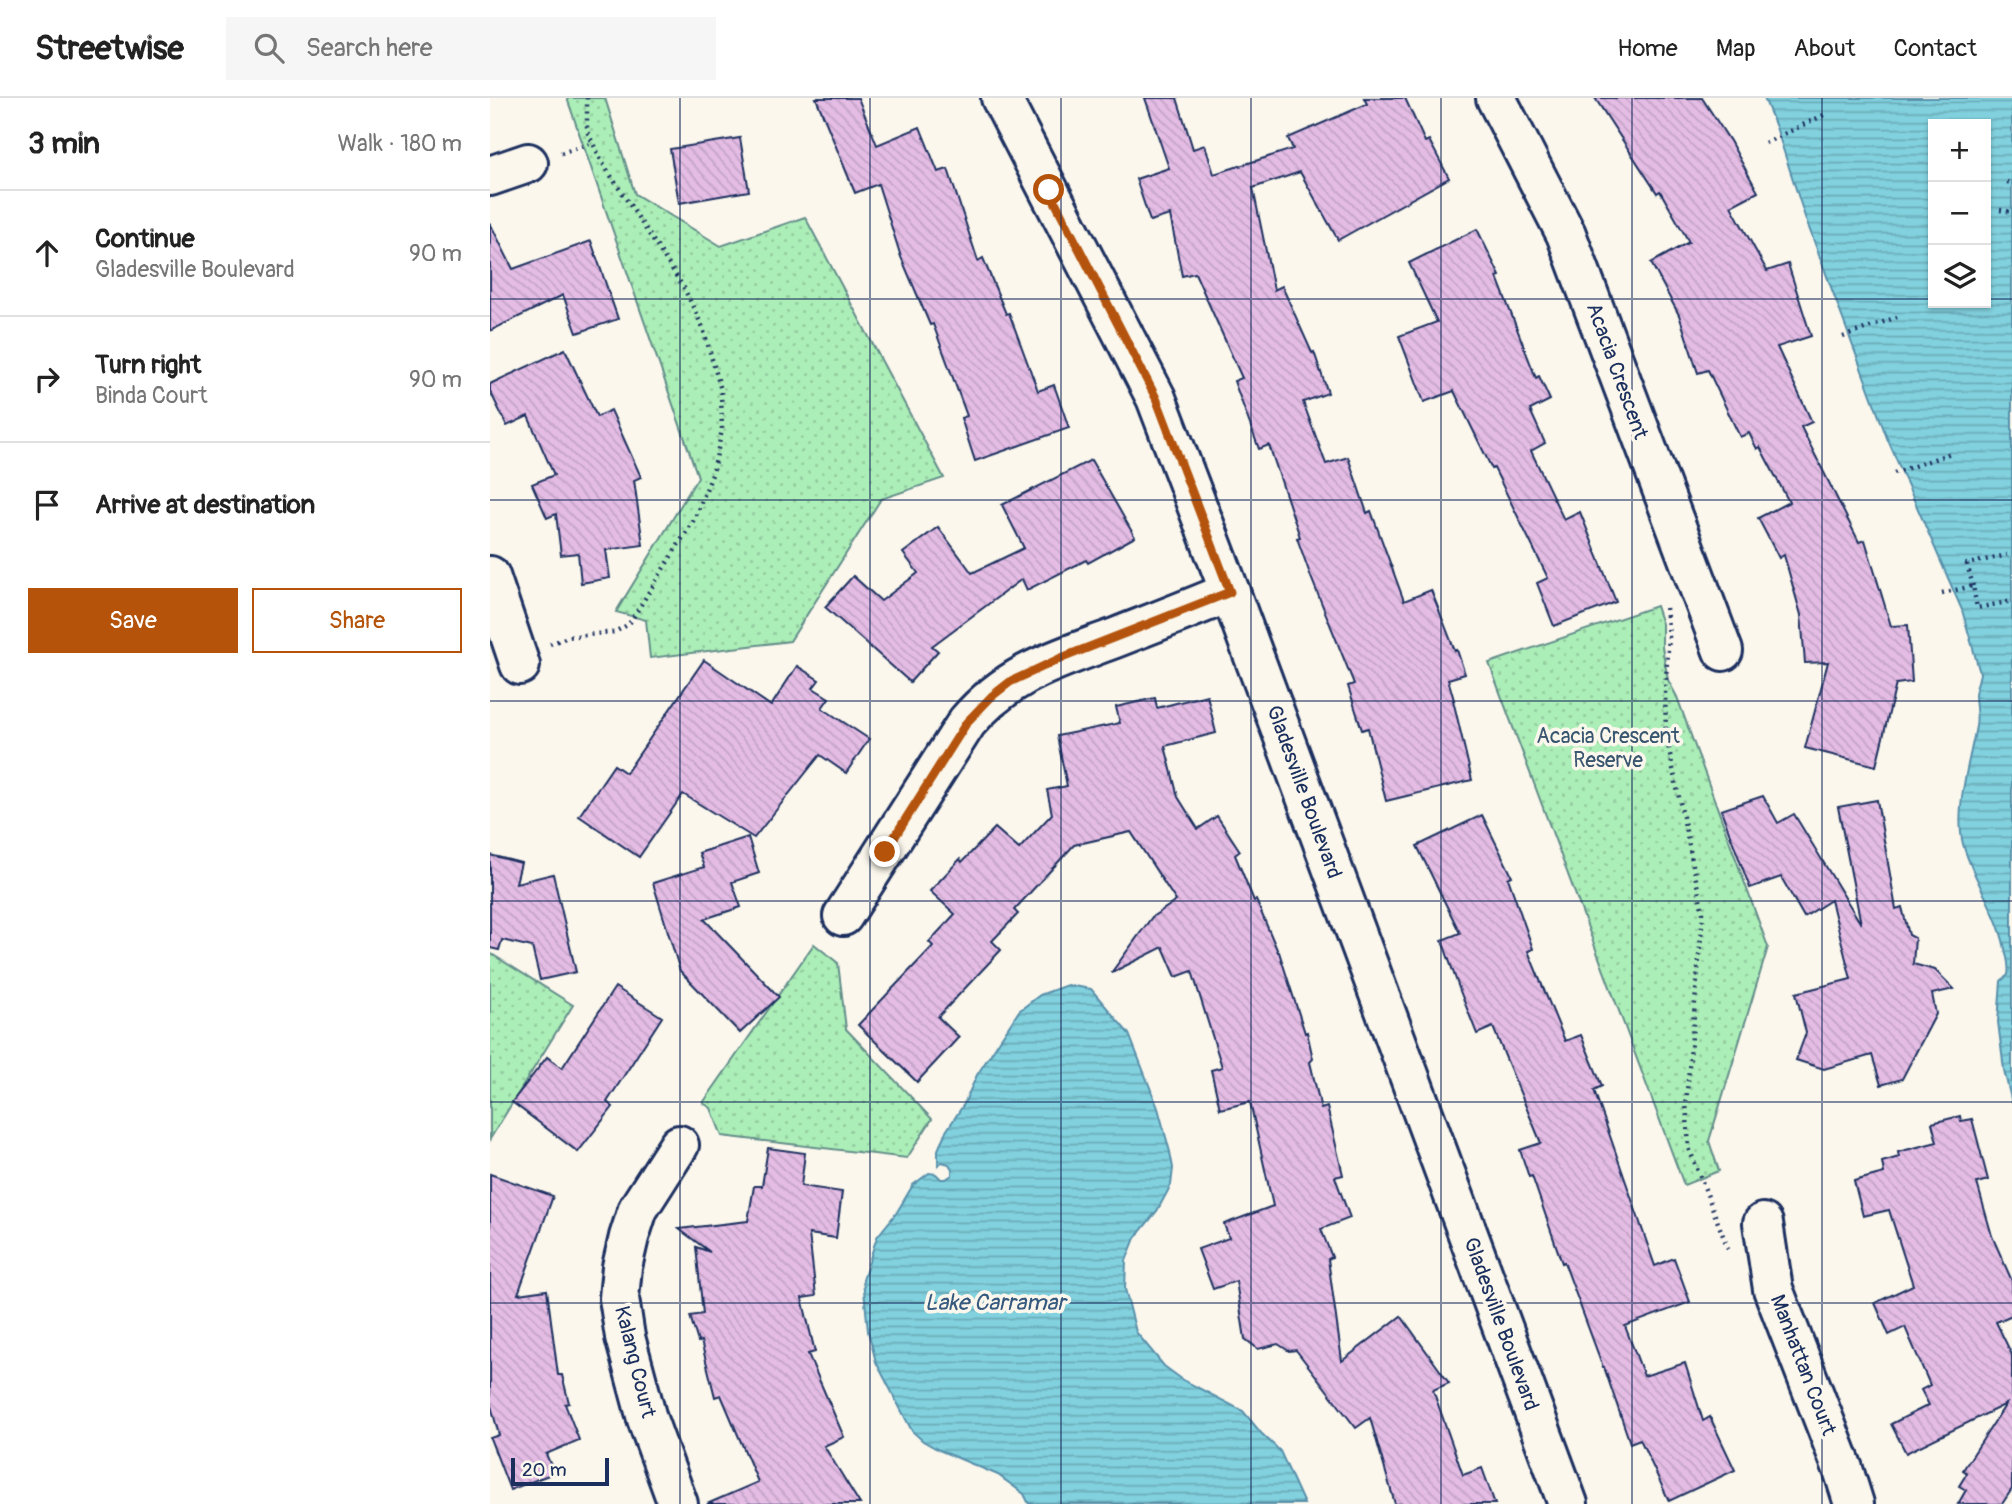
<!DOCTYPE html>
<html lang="en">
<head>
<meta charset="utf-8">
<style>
	:root { --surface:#fff; --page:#f6f6f6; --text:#222; --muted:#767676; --line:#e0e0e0; --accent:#b45309 }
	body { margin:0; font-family:Pangolin,sans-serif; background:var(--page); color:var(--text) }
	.controls { position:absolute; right:21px; top:21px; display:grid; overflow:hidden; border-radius:0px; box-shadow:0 2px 5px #0004 }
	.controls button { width:63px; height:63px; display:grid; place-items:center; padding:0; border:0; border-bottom:2px solid var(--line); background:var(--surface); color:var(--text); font:35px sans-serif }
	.scale { position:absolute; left:21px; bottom:18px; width:98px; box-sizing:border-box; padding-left:7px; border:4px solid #1b2f5e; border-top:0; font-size:19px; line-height:24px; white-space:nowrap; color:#1b2f5e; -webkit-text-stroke:5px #fbf7ec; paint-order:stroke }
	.stop { position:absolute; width:21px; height:21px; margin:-16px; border:5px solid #b45309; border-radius:50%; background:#fff }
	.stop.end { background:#b45309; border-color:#fff; box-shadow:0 2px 7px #0008 }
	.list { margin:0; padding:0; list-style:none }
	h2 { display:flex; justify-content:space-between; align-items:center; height:91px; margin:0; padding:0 28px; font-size:30px }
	h2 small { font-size:23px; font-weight:400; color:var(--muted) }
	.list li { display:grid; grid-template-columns:46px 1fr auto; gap:21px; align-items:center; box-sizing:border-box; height:126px; padding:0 28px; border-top:2px solid var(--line) }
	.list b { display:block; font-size:26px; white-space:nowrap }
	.list p { margin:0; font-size:23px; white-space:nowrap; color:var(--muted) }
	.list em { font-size:23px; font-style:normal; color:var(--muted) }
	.actions { display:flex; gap:14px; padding:21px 28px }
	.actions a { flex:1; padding:16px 0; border:2px solid var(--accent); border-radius:0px; text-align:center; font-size:24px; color:var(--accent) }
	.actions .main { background:var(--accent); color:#fff }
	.icon { flex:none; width:38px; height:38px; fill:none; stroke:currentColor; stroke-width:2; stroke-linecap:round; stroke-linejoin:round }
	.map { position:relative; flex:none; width:1522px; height:1406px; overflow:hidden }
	header { display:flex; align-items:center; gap:42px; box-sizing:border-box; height:98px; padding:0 35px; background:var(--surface); border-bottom:2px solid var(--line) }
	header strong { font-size:33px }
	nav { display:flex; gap:38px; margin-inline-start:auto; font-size:24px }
	.search { width:490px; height:63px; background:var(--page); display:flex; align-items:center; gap:18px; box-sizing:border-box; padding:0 24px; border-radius:0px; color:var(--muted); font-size:26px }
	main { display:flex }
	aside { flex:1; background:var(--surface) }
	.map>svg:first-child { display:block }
	.park { fill:url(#park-dots); stroke:#648e8a; stroke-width:2 }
	.water { fill:url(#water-rules); stroke:#5990ab; stroke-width:2; fill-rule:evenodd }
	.building { fill:url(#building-back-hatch); stroke:#1b2f5e; stroke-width:2 }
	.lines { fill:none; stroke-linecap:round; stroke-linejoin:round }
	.minor-casing { stroke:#1b2f5e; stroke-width:44 }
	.path { stroke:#1b2f5e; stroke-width:4.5; stroke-dasharray:2 5; stroke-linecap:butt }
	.minor { stroke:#fbf7ec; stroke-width:38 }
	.route { stroke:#b45309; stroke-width:9 }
	.grid { fill:none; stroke:#1b2f5e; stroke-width:2; stroke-opacity:0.55 }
	.labels { text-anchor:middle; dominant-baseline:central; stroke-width:7; stroke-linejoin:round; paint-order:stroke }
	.street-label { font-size:21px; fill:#1b2f5e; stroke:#fbf7ec }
	.park-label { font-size:21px; fill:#385570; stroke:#fbf7ec }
	.water-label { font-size:23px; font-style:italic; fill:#35587e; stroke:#fbf7ec }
</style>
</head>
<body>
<header>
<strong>Streetwise</strong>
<div class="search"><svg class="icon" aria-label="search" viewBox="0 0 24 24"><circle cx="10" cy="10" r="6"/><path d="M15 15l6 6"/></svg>Search here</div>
<nav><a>Home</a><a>Map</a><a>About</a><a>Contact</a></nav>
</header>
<main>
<aside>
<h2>3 min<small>Walk · 180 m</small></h2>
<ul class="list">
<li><svg class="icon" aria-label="ahead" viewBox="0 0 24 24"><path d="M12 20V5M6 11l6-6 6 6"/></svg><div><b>Continue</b><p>Gladesville Boulevard</p></div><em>90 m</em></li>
<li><svg class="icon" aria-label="right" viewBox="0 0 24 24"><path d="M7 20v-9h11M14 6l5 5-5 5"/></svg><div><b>Turn right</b><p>Binda Court</p></div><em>90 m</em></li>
<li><svg class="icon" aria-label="arrive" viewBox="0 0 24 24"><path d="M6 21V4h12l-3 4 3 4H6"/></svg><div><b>Arrive at destination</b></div></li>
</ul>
<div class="actions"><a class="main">Save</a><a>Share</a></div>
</aside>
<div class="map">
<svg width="1522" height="1406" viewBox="0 0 1522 1406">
	<defs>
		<pattern id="park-dots" width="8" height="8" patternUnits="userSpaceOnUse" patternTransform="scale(1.75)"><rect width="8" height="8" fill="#aceeb7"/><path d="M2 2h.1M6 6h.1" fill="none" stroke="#93cca0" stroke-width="1.8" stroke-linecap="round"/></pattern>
		<pattern id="water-rules" width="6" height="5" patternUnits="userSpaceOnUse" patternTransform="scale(1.75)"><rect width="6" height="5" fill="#82d1de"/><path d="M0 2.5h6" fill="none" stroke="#6aaab7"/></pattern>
		<pattern id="building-back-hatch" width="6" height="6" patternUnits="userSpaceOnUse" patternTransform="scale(1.75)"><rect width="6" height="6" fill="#e4bce4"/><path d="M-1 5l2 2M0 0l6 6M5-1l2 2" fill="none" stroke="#c3a2c6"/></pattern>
	</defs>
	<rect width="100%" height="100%" fill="#fbf7ec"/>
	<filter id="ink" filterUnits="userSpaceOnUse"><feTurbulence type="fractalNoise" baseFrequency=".0143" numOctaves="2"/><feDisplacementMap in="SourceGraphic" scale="14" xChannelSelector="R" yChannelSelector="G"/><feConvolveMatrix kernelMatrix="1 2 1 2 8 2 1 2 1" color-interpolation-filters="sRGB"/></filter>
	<g filter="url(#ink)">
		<g class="park">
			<path d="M77 0H115L145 96 231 148 315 119 454 380 391 401 300 543 160 560 156 522 126 514 208 379Z"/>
			<path d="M1166 508 1172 526V549L1178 582 1187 599 1278 849 1219 1043 1229 1073 1194 1087 999 565Z"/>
			<path d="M324 846 348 865 356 931 442 1021 417 1060 232 1038 221 1010 213 1005Z"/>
			<path d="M0 855 83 907 0 1041Z"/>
		</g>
		<g class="water">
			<path d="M1274 0H1522V1005L1514 972 1508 924 1511 883 1518 877C1520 867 1517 861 1515 851 1507 812 1483 782 1473 746 1464 711 1480 663 1486 628 1488 617 1485 607 1485 596 1486 589 1489 582 1490 575L1472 512 1397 340 1315 119 1286 29ZM1496 26V205H1443V26Z"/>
			<path d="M577 887 601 891 639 936 668 1010 680 1054 683 1070 681 1087 667 1113 645 1140 636 1163 635 1191 646 1234 674 1268 693 1282 753 1313 771 1335 790 1353 814 1406H539L534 1396 508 1377 449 1352 433 1343 422 1333 386 1264 378 1233 373 1182 387 1139 407 1114 423 1087 439 1075 446 1076 451 1081H456L462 1077V1071L459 1066 452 1064 448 1067V1052L455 1035 474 1006 487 977 529 913 550 897Z"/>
		</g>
		<g class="building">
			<path d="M326 0H368L387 47 430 29 448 74 458 71 488 163 493 160 516 216 519 215 548 293 564 287 579 330 485 363 471 320 477 318 443 226 440 227 411 159 388 86 365 95Z"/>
			<path d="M655 0H687L703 51 715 47 724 76 803 51 798 40 877 6 874 0H915L935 44 939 42 959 80 848 142 810 74 763 90 784 192 792 188 822 255 824 254 838 295 813 304 836 366 858 359 877 415 881 413 914 503 941 492 965 553 967 552 975 576 958 581 964 602H963L982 682 896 703 878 630 872 632 858 588 864 586 821 479 807 440 810 439 779 347 769 351 744 283 752 280 705 175 692 178 680 117 660 123 646 81 679 70Z"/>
			<path d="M1105 0H1212L1240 43 1268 94 1241 108 1277 173 1298 166 1321 238 1287 249 1322 324 1311 329 1369 444 1375 442 1401 528 1418 527 1422 584 1406 586 1386 668 1315 650 1338 564 1315 565 1311 517 1294 457 1289 460 1268 420 1299 404 1270 349 1267 351 1259 335 1250 339 1218 272 1208 275 1189 217 1161 165 1199 144 1170 93 1167 95Z"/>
			<path d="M250 40 259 93 189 105 180 51Z"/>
			<path d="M0 125 23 171 101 143 128 221 87 235 73 197 0 233Z"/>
			<path d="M987 131 1010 178 1007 179 1046 280 1049 278 1060 302 1040 312 1055 345 1041 353 1074 422 1090 414 1126 504 1064 528 1047 485 1058 480 1004 370 1002 371 964 293 934 304 909 238 947 224 919 165Z"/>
			<path d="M75 251 107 319 121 312 151 379 144 382 153 447 116 452 120 480 91 485 88 455 71 457 66 416 57 420 42 386 64 377 38 318 17 328 0 293V286Z"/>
			<path d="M601 362 645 439 598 465 596 462 537 492 532 481 442 548 448 553 420 584 335 509 363 478 391 503 428 475 413 455 448 429 482 475 534 450 512 407Z"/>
			<path d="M214 562 281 608 307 568 329 582 323 590 339 600 332 610 379 641 356 675 330 657 264 740 193 696 149 759 89 718 124 667 136 675Z"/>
			<path d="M717 597 726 635 675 648 688 699 708 731 727 718 750 753 745 757 764 803 766 802 788 854H789L815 935 817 934 823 961 820 964 831 1011 837 1009 853 1077 845 1079 860 1120 831 1131 842 1159 838 1161 852 1263 911 1218 959 1285 943 1292 973 1377 992 1370 1005 1406H905L880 1320 866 1330 806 1252 799 1253 788 1246 768 1251 755 1241 746 1183 723 1191 708 1151 739 1140 734 1126 783 1108 760 1004 730 1011 721 972 732 969 702 873 686 879 673 849 621 875 662 819 686 803 641 734 584 747 524 812 528 816 502 843 511 852 448 919 469 939 427 984 368 927 443 848 439 844 465 816 440 793 470 761 472 764 505 730 529 751 562 716 557 692 577 688 567 638 630 625 626 609 665 600 667 610Z"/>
			<path d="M1273 698 1288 725 1304 716 1371 826 1348 709 1387 702 1406 811 1412 809 1419 837 1425 840 1423 866 1445 872 1464 891 1442 896 1446 916 1412 981 1391 987 1382 957 1334 971 1306 962 1316 935 1306 895 1361 881 1341 802 1314 819 1291 779 1260 790 1231 712Z"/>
			<path d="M992 717 1022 778 1018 780 1043 851 1038 853 1075 943 1091 937 1112 988 1104 992 1165 1168 1184 1160 1200 1204 1135 1228 1154 1278 1195 1265 1213 1323 1220 1319 1245 1372 1179 1403 1150 1341 1140 1345 1114 1269H1113L1074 1164 1072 1165 1042 1078 1039 1079 1030 1052 1051 1045 1003 929 987 936 970 893 952 842 970 835 927 748Z"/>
			<path d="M258 739 269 775 242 784 251 809 214 821 289 899 250 935 190 873 163 785 214 769 209 755Z"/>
			<path d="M0 757 31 765 26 785 63 776 86 874 50 882 42 849 12 842 9 852 0 850Z"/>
			<path d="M125 889 172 919 117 1004 123 1009 88 1054 22 1004 57 959 72 970Z"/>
			<path d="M1470 1018 1471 1023 1482 1021 1498 1082 1487 1085 1502 1138 1522 1183V1217L1506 1224 1522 1257V1391L1512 1406H1468L1476 1392 1469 1388 1477 1375 1473 1372 1516 1306 1416 1355 1401 1326 1439 1307 1431 1292 1440 1287 1415 1229 1399 1237 1385 1205 1423 1187 1399 1112 1373 1118 1364 1083 1394 1075 1392 1064 1409 1059 1408 1054 1447 1044 1442 1025Z"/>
			<path d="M278 1050 315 1055 311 1088 352 1094 346 1140 319 1136 326 1198 312 1200 325 1254 318 1256 354 1339 334 1348 370 1406H217L268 1384 231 1297 225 1299 211 1243 208 1244 200 1218 213 1216 206 1149 220 1154 189 1131 258 1123 264 1088H272Z"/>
			<path d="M0 1076 63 1098 28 1196 57 1192 68 1277H72L79 1305 75 1306 89 1342 56 1356 64 1375 20 1392 0 1340 9 1337 0 1304Z"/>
		</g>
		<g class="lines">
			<g class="minor-casing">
				<g id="minor">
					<path d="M511 0 666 300 740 494 1078 1406"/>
					<path d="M1006 0 1076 136 1233 553"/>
					<path d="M0 78 38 65"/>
					<path d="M0 478 30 567"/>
					<path d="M353 818 477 624C520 574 566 562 625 540 663 525 702 510 740 494"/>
					<path d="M1273 1125 1283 1191 1353 1371 1364 1406"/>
					<path d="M188 1406 157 1321 135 1239 129 1200 132 1169 139 1139 148 1111 189 1047"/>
				</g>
			</g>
			<g class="path">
				<path d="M1275 45 1336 16"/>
				<path d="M71 55 103 45"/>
				<path d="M1517 84 1522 85"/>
				<path d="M1510 112 1522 114"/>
				<path d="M1353 239 1407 219"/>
				<path d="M1404 375 1461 355"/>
				<path d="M1483 488 1477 466 1517 457"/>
				<path d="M1452 495 1483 488 1487 510 1522 503"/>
				<path d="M1176 510 1179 538 1175 592 1176 637 1213 815 1196 1005 1199 1050 1239 1153"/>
				<path d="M60 546 78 539 125 534 139 526 205 420 223 374 232 332 231 292 213 230 194 190 112 64 97 33V0"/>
			</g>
			<use href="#minor" class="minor"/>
		</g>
	</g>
	<g class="lines" filter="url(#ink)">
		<path class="route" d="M395 754 477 624 502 598 520 584 569 561 740 494 666 300 559 92"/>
	</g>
	<path class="grid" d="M190 0V1406M380 0V1406M571 0V1406M761 0V1406M951 0V1406M1142 0V1406M1332 0V1406M0 201H1443M1496 201H1522M0 402H1522M0 603H1522M0 803H1522M0 1004H1522M0 1205H1522"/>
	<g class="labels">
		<g class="street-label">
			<text transform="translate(1127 273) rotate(70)">Acacia Crescent</text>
			<text transform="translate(814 694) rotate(70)">Gladesville Boulevard</text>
			<text transform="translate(1011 1226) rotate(70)">Gladesville Boulevard</text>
			<text transform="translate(145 1264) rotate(76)">Kalang Court</text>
			<text transform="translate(1313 1267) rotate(69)">Manhattan Court</text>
		</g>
		<g class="park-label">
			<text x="1118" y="638">Acacia Crescent<tspan x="1118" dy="24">Reserve</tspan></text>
		</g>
		<g class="water-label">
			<text x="505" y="1204">Lake Carramar</text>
		</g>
	</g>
</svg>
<div class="controls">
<button>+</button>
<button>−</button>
<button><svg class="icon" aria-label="layers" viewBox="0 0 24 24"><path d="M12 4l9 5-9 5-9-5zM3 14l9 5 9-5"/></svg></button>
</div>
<div class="scale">20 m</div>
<div class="stop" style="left:559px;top:92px"></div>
<div class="stop end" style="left:395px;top:754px"></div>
</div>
</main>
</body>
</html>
